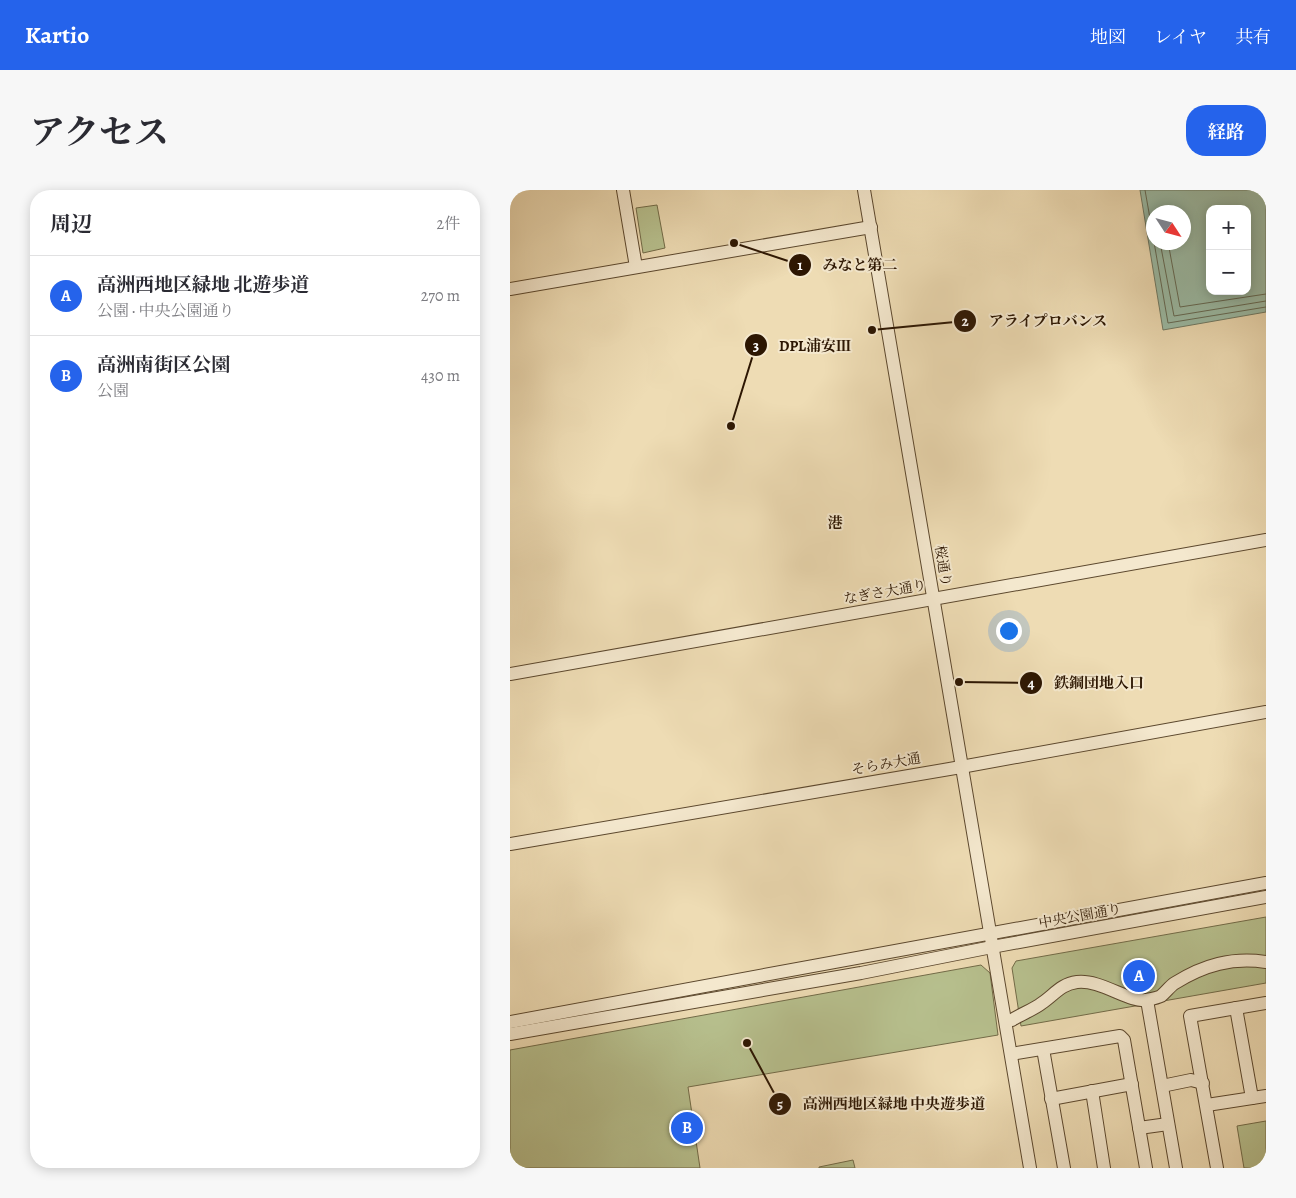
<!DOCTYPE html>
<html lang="ja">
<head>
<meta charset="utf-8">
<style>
	:root { --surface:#fff; --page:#f7f7f7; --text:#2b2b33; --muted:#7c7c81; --line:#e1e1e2; --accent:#2563eb }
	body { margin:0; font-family:Alegreya,"Noto Serif JP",serif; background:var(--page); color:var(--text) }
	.controls { position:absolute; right:15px; top:15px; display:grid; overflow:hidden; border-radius:10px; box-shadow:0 2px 12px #0003 }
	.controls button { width:45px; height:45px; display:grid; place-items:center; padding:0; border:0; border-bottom:1px solid var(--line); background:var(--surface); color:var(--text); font:25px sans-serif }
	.compass { position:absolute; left:636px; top:15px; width:45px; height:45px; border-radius:50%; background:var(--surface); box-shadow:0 2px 12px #0003; rotate:126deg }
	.you { position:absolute; left:498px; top:440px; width:18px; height:18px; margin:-12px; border:4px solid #fff; border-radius:50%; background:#1a73e8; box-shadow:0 0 0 8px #1a73e833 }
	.badge { display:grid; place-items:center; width:32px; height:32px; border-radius:50%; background:var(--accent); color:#fff; font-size:16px; font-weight:700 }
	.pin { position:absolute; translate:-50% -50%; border:2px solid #fff; box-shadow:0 1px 5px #0006 }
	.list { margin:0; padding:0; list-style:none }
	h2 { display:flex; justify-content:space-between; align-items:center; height:65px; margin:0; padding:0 20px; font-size:21px }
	h2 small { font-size:16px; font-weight:400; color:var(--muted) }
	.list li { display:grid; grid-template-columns:32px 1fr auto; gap:15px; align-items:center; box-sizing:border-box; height:80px; padding:0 20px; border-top:1px solid var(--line) }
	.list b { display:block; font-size:19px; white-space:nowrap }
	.list p { margin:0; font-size:16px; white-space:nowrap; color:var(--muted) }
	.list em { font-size:16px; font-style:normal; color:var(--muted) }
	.map { position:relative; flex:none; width:756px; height:978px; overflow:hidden; border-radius:20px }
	header { display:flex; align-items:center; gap:30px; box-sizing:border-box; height:70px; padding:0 25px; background:var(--accent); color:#fff }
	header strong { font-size:24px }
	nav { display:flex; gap:28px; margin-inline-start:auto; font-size:18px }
	.intro { display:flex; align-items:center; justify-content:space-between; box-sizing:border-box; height:120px; padding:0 30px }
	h1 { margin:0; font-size:35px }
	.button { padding:12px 22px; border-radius:20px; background:var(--accent); color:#fff; font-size:18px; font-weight:700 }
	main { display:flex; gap:30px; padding:0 30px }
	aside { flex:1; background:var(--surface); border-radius:20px; box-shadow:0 2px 12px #0003 }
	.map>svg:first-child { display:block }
	.green { fill:#b7c08e; stroke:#726b48 }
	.water { fill:#9bbca7; stroke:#6f7a65; fill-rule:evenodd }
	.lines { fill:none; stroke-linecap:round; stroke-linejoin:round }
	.shore { stroke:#646954; stroke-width:1 }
	.minor-casing { stroke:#5c482e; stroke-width:14 }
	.minor { stroke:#f4e8ce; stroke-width:12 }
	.labels { text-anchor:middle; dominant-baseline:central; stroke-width:4; stroke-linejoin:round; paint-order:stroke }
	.street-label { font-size:14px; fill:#2c1602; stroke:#f4e8ce }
	.neighbourhood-label { font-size:15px; font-weight:bold; fill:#2c1602; stroke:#f4e8ce }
	.leader { fill:none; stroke:#2c1602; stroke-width:2 }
	.callout-dot { fill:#2c1602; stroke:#f4e8ce; stroke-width:2 }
	.mark-label { font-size:15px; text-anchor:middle; font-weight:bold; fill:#fff }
	.callout-label { font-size:15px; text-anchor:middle; font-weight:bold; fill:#2c1602; stroke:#f4e8ce; stroke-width:4; stroke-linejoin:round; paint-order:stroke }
</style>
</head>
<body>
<header>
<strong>Kartio</strong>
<nav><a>地図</a><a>レイヤ</a><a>共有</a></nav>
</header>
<div class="intro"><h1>アクセス</h1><a class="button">経路</a></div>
<main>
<aside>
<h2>周辺<small>2件</small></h2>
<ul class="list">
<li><span class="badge">A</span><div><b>高洲西地区緑地 北遊歩道</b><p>公園 · 中央公園通り</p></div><em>270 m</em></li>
<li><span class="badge">B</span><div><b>高洲南街区公園</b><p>公園</p></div><em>430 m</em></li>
</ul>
</aside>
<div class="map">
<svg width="756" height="978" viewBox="0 0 756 978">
	<rect width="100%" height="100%" fill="#eedcb4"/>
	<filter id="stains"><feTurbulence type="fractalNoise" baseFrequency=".004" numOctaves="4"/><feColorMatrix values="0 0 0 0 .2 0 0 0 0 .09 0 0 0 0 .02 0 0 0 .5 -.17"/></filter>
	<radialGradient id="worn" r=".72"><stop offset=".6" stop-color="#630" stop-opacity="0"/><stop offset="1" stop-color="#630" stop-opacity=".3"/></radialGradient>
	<g class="green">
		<path d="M147 15 155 58 133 63 126 18Z"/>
		<path d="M756 727V793L511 836 502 778 506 771Z"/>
		<path d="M471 775 480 783 488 845 178 897 190 978H0V860Z"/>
		<path d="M756 931V978H734L727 936Z"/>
		<path d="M343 970 345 978H309V977Z"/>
	</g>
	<path class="water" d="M630 0H756V122L653 140ZM700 19H737V101H700ZM644 22H674V52H644Z"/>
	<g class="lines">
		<g class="shore">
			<path d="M635 0 644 51"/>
			<path d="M644 52 658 133 756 117"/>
			<path d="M650 52 664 126 756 111"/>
			<path d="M658 52 670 117 756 104"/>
		</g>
		<g class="minor-casing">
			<g id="minor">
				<path d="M113 0 126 77"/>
				<path d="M354 0 520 978"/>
				<path d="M0 99 361 37"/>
				<path d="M0 484 756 350"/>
				<path d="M0 654 451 577 756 522"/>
				<path d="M637 810 666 978"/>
				<path d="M726 818 742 908"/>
				<path d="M502 830C511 824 523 820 532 813 544 805 551 794 567 792 590 789 620 813 636 810 641 809 647 808 651 806 656 802 660 796 665 793 694 775 722 767 756 772"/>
				<path d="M0 832C252 786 504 738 756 693"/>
				<path d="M0 844 351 783 482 757 756 707"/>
				<path d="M533 859 554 978"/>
				<path d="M501 864 610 846 614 850 636 978"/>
				<path d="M652 896 681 890 693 893"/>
				<path d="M582 901 594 978"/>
				<path d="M541 909 622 894"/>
				<path d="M697 915 756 906"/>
				<path d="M629 938 658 934"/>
				<path d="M707 978 680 826 756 813"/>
			</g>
		</g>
		<use href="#minor" class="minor"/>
	</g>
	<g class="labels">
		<g class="street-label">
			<text transform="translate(433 376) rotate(81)">桜通り</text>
			<text transform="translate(375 402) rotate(-10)">なぎさ大通り</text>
			<text transform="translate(376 574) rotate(-10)">そらみ大通</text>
			<text transform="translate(570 726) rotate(-10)">中央公園通り</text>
		</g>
		<g class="neighbourhood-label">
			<text x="325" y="333">港</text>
		</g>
	</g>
	<path class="leader" d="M224 53L290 75M362 140L455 131M221 236L246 155M449 492L521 493M237 853L270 914"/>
	<g class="callout-dot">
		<circle cx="224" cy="53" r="5"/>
		<circle cx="362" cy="140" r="5"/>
		<circle cx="221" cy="236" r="5"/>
		<circle cx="449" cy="492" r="5"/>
		<circle cx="237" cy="853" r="5"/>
		<circle cx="290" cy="75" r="12"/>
		<circle cx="455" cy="131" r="12"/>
		<circle cx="246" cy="155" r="12"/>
		<circle cx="521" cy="493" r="12"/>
		<circle cx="270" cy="914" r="12"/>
	</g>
	<g class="mark-label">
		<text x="290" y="80">1</text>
		<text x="455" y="136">2</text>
		<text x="246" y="161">3</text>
		<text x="521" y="498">4</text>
		<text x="270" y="919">5</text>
	</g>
	<g class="callout-label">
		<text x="350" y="80">みなと第二</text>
		<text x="538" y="136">アライプロバンス</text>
		<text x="305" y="161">DPL浦安Ⅲ</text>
		<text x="589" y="498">鉄鋼団地入口</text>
		<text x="384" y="919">高洲西地区緑地 中央遊歩道</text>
	</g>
	<rect width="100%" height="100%" filter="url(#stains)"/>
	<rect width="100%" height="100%" fill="url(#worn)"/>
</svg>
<div class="controls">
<button>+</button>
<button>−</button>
</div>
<svg class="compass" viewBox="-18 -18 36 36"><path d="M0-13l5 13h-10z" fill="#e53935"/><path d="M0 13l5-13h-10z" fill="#7c7c81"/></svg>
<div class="you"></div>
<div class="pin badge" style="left:629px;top:786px">A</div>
<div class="pin badge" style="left:177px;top:938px">B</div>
</div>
</main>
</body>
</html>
